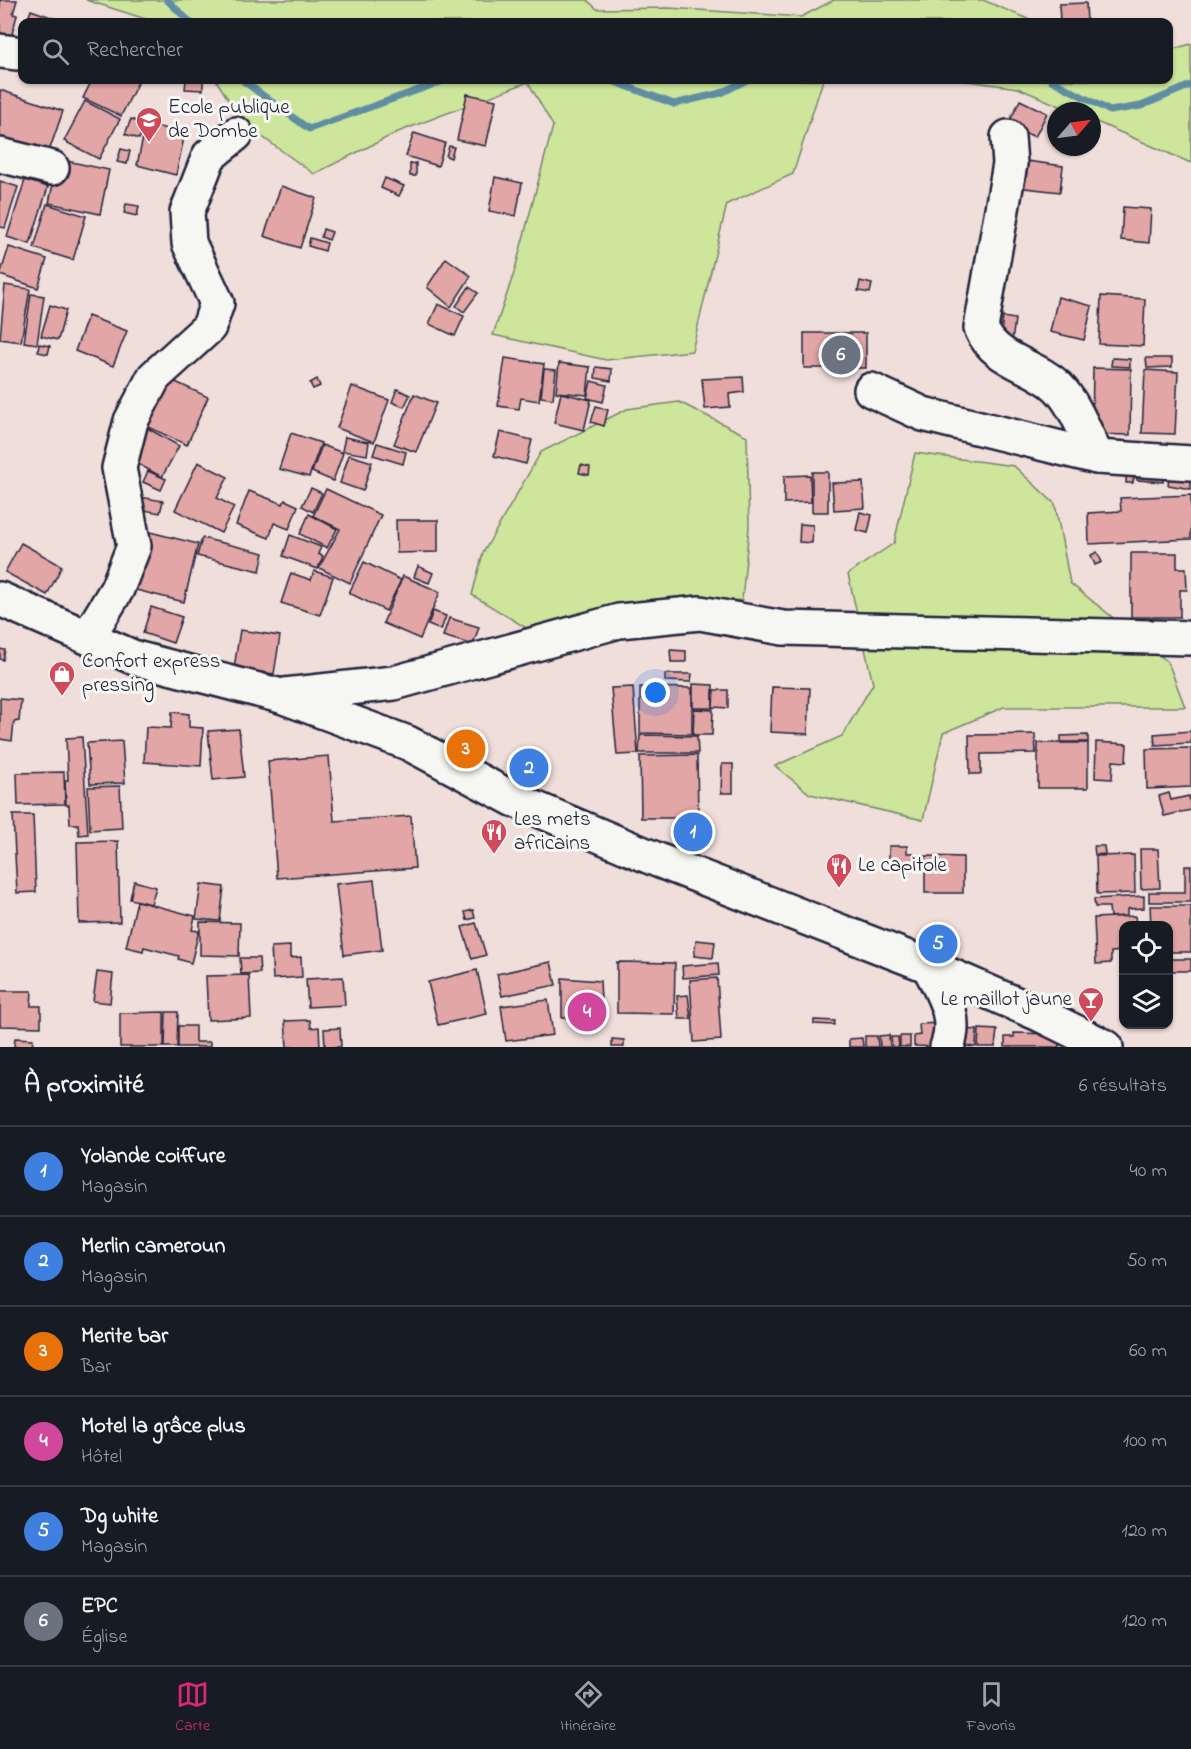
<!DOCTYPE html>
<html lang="fr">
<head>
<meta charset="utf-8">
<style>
	:root { --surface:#171b24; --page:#20242c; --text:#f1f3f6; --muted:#9ea1a6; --line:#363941; --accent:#db2777 }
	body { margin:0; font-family:"Indie Flower",sans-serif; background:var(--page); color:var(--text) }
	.controls { position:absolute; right:18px; bottom:18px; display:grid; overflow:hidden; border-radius:12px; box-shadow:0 2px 4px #0004 }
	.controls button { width:54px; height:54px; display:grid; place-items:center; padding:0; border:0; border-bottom:2px solid var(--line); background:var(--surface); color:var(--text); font:30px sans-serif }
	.compass { position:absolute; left:1047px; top:102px; width:54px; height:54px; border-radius:50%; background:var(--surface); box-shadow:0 2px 4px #0004; rotate:62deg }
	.you { position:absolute; left:656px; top:693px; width:21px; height:21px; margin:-15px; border:4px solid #fff; border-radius:50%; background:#1a73e8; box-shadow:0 0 0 9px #1a73e833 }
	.badge { display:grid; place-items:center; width:39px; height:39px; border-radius:50%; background:var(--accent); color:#fff; font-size:20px; font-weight:700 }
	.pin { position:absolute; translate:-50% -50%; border:3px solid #fff; box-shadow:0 2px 6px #0006 }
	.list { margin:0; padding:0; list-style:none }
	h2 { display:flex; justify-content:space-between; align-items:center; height:78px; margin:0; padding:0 24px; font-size:26px }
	h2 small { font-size:20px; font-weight:400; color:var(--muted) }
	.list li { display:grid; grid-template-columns:39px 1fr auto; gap:18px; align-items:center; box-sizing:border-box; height:90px; padding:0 24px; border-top:2px solid var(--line) }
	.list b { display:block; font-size:22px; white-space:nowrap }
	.list p { margin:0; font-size:20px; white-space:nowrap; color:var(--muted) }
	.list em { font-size:20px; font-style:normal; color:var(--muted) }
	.icon { flex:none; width:33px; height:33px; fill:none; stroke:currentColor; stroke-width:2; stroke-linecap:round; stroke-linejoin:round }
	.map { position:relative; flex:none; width:1191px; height:1047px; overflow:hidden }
	.search { position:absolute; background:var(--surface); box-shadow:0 2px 4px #0004; left:18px; right:18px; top:18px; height:66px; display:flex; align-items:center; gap:15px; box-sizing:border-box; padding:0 21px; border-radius:12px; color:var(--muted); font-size:22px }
	.sheet { height:618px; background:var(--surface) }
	nav { display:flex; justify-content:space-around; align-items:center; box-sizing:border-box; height:84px; border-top:2px solid var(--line); background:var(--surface); font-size:16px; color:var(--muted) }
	nav a { display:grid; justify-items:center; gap:3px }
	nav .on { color:var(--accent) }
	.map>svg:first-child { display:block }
	.green { fill:#cde69b; stroke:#78846b; stroke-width:1.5 }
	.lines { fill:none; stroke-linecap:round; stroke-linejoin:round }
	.stream { stroke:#5f8da2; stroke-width:7 }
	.building { fill:#e1a6a5; stroke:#22223b; stroke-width:1.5 }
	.minor-casing { stroke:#22223b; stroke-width:38 }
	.minor { stroke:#f6f6f2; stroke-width:33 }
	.labels { text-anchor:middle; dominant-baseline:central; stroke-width:6; stroke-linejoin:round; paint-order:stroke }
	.poi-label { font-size:21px; fill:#22223b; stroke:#f6f6f2; text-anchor:start }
</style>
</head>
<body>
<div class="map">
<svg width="1191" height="1047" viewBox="0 0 1191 1047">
	<rect width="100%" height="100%" fill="#f0dedb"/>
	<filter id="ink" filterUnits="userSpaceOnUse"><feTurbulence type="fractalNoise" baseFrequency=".0167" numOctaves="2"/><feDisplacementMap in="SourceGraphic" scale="12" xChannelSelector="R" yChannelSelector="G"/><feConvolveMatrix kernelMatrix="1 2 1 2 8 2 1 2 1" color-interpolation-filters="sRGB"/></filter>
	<g filter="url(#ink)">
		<g class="green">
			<path d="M86 0H587L597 9 669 8 801 17 834 0H983L1035 22H155Z"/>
			<path d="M1191 44V163L1092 120V111H1071L1018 88 960 80H1168L1169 50Z"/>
			<path d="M216 80H823L793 174 727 204 692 351 606 360 493 335 514 273 553 126 528 82 398 132 314 174 243 123Z"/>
			<path d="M679 402 747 436 749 527 742 600 638 603 536 634 472 595 483 553 541 452 627 409Z"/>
			<path d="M915 453 1014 466 1055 504 1070 583 1168 662 1185 707H1004L943 733 923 820 810 794 775 766 842 736 873 684 848 574 894 543Z"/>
		</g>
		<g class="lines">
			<g class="stream">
				<path d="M167 0 190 22"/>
				<path d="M242 80 309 129 446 80"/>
				<path d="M610 80 674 104 721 93 747 80"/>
				<path d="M1051 80 1110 111 1141 106 1191 85"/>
			</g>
		</g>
		<g class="building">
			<path d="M0 0H17L13 14 17 15 11 38 0 35Z"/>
			<path d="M1086 3 1087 22H1060L1059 4Z"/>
			<path d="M31 10 65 22H27Z"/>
			<path d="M92 80H139L121 116 83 98Z"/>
			<path d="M186 80H203V90L185 89Z"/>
			<path d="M0 90 63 111 46 160 0 144Z"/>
			<path d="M467 94 496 100 486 146 457 140Z"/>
			<path d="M1020 100 1047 113 1035 137 1008 125Z"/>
			<path d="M85 101 120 119 99 159 64 141Z"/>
			<path d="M131 119 145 125 139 139 125 134Z"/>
			<path d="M146 124 185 133 176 175 137 165Z"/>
			<path d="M414 133 445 143 438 166 406 156Z"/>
			<path d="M449 146 454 147 451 158 446 156Z"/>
			<path d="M121 149 130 151 127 164 117 162Z"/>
			<path d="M58 159 109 170 100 214 49 203Z"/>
			<path d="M1019 160 1063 166 1060 192 1016 187Z"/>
			<path d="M416 163V176H410V164Z"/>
			<path d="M495 177 522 183 516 216 489 211Z"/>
			<path d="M385 178 404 186 399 196 381 188Z"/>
			<path d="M25 180 48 187 30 244 7 237Z"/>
			<path d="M0 181 18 187 5 228 0 227Z"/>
			<path d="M281 186 316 198 300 248 264 236Z"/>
			<path d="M47 204 86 216 73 260 34 248Z"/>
			<path d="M126 204 139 206 137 216 124 213Z"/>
			<path d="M1123 207 1151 209 1149 243 1121 240Z"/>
			<path d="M323 229 332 232 329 240 321 237Z"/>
			<path d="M310 238 327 243 325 251 308 246Z"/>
			<path d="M9 247 47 259 38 288 0 275Z"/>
			<path d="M446 258 471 276 451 307 427 287Z"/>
			<path d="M860 281 872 284 870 293 858 291Z"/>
			<path d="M5 285 30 289 21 342 0 339Z"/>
			<path d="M469 287 478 293 464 312 456 306Z"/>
			<path d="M31 294 44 296 37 344 24 342Z"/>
			<path d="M1101 296 1145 299 1143 346 1099 344Z"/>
			<path d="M1058 297 1092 306 1084 340 1050 332Z"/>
			<path d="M438 304 464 316 455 336 429 324Z"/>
			<path d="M50 305 66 310 58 340 41 336Z"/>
			<path d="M88 316 127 331 113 366 75 351Z"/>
			<path d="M1003 317 1015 319 1012 342 1000 340Z"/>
			<rect x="804" y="333" width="62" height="35"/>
			<path d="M39 344 50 346 48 354 38 352Z"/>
			<path d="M505 358 544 364 539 401 521 398 519 409 498 406Z"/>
			<path d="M1112 358 1130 359V367L1111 366Z"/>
			<path d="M1146 358H1172V367L1147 368Z"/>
			<path d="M559 363 590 367 587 395 556 392Z"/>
			<path d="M596 367 612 369 611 381 595 378Z"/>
			<path d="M1093 368 1131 369 1130 435 1092 434Z"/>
			<path d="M544 369 556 370 553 399 541 397Z"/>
			<path d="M1145 370 1178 372 1175 434 1142 433Z"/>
			<path d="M743 377 744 392 729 394 730 407 705 409 702 379Z"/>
			<path d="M167 378 208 397 187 445 146 426Z"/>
			<path d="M317 379 320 386 313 389 310 383Z"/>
			<path d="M591 381 607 385 603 402 587 398Z"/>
			<path d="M352 386 389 400 374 442 337 428Z"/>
			<path d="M397 389 410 395 404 407 392 402Z"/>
			<path d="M561 393 591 400 584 430 554 423Z"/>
			<path d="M414 394 436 403 416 452 394 444Z"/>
			<path d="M596 406 608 410 604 426 591 422Z"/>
			<path d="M142 425 179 446 162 477 125 457Z"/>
			<path d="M500 432 532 440 526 464 494 456Z"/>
			<path d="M291 433 321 443 309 477 279 469Z"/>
			<path d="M345 437 369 442 367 455 342 451Z"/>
			<path d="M377 443 406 452 403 464 373 455Z"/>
			<path d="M322 445 343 453 333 481 312 472Z"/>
			<path d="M349 455 372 462 363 491 340 483Z"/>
			<path d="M198 462 228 477 217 498 234 507 221 533 175 510Z"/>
			<path d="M581 465 590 467 589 475 579 473Z"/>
			<path d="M1138 465 1164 467 1163 482 1137 480Z"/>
			<path d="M1170 469 1191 472V489L1168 485Z"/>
			<path d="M148 471 166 479 161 490 143 482Z"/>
			<rect x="812" y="472" width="16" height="40"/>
			<path d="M1126 473 1134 474 1133 483H1126Z"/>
			<path d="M810 475 811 502 784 503V476Z"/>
			<path d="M863 482 865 508 834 510 832 483Z"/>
			<path d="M311 488 322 493 313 512 302 506Z"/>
			<path d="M326 489 381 515 350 583 319 568 340 529 313 516Z"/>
			<path d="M249 491 283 504 285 500 298 506 289 529 274 523 269 538 236 525Z"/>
			<path d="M1191 495V539L1089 544 1088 513 1121 511 1120 498Z"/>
			<path d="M140 497 163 501 160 513 138 509Z"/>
			<path d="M860 512 872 515 868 533 856 530Z"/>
			<path d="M309 514 337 529 327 548 300 534Z"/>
			<path d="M396 520H438V552L397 553Z"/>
			<path d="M800 524 813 525 812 543 799 542Z"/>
			<path d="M150 532 198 544 184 602 136 590Z"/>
			<path d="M290 535 321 547 318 554 323 556 318 569 283 556Z"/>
			<path d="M202 538 264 553 260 571 197 556Z"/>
			<path d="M21 543 62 566 47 595 5 572Z"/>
			<path d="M1097 552 1102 562 1095 565 1091 555Z"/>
			<path d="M1131 553H1177V568H1186L1187 590H1180V617H1131Z"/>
			<path d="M364 562 401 580 386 611 349 593Z"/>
			<path d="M418 566 433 573 429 583 414 577Z"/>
			<path d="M314 571 333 577 320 615 281 603 291 573 311 580Z"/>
			<path d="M403 576 440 592 420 639 383 623Z"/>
			<path d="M151 607 182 617 173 643 143 633Z"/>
			<path d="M433 611 446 616 441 630 428 625Z"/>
			<path d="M449 618 479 627 473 645 443 636Z"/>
			<path d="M240 630 280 636 274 674 234 668Z"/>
			<path d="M0 649 5 650 3 660 0 659Z"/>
			<path d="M670 650 686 651V662H671Z"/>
			<path d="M665 674H692L691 682 665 681Z"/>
			<path d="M693 684 713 685V708H693Z"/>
			<path d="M633 687 638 754 617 755 611 688Z"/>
			<path d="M640 687 692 688V734L640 733Z"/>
			<path d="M772 687 810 688 808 734 770 732Z"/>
			<path d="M714 690H728V708L713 707Z"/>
			<path d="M0 698 21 700 19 721 14 722 12 741 0 739Z"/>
			<path d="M694 709 713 710 712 735H693Z"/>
			<path d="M172 712 189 714V727L203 728 201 766 144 762 146 727 171 728Z"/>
			<path d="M239 729 244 777 213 780 208 731Z"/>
			<path d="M1191 731V743L1155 745 1154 734Z"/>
			<path d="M1035 734 1036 753 981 754V774H970L969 735Z"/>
			<path d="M640 735 697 736 698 753H639Z"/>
			<path d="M1088 735V742H1061V736Z"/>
			<path d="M82 737 88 834 79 835 78 824H70L69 805H66L65 780H68L66 738Z"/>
			<path d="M122 741 125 783 90 784 87 743Z"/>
			<path d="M1096 742 1127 744 1126 762 1113 761 1112 779 1095 778Z"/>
			<rect x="1038" y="743" width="50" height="45"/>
			<path d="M1191 748V787L1147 789 1146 749Z"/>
			<path d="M697 755 698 818H641L640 756Z"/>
			<path d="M329 756 334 821 411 816 415 868 277 878 268 761Z"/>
			<path d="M722 764H733V793H721Z"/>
			<path d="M64 772 65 804 18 805 17 773Z"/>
			<path d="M120 786 122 828 90 830 88 787Z"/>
			<path d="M1169 793 1171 800 1189 796 1191 810 1164 816 1159 796Z"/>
			<path d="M13 815H33L36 892 17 893Z"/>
			<path d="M118 841 120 922 79 923 77 842Z"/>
			<path d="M889 846H907V853H914V869H889Z"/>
			<path d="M1094 846H1104L1105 854 1095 855Z"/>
			<path d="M1140 849H1158L1160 888 1141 889Z"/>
			<path d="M1134 855 1135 893 1097 894 1096 856Z"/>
			<path d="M925 856 963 857V893H925Z"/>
			<path d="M1185 866H1191V902H1149V892H1185Z"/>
			<path d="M374 880 382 950 344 955 336 884Z"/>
			<path d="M134 881 156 887 151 904 130 899Z"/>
			<path d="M201 884 224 887 220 921 196 919Z"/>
			<path d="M1144 896V908L1127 909V916L1110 917 1109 907H1095L1094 899Z"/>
			<path d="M137 901 195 916 192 930 199 931 191 963 178 959 179 956 144 947 143 951 126 947Z"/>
			<path d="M1150 906H1191V952H1168V926H1151Z"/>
			<path d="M473 910 475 918 467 920 465 912Z"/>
			<path d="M1135 916 1136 926H1124V951L1111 952V963L1096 964 1094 918Z"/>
			<path d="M200 922 240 923 239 956 200 955Z"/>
			<path d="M476 923 486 955 472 959 462 927Z"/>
			<path d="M696 940 715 942 713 958 694 956Z"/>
			<path d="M290 946V958L301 957 302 977 273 979 271 947Z"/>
			<path d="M240 958H259L260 973 241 974Z"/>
			<rect x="1168" y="959" width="23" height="12"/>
			<path d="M551 962 556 985 502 996 497 974Z"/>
			<path d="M617 962 675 963 674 1014 617 1013Z"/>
			<path d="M718 963 719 975 683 978 682 966Z"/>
			<path d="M477 970 487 1014 438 1025 428 982Z"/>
			<path d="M97 972 113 974 110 1003 93 1001Z"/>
			<path d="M249 975 251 1018 208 1020 206 976Z"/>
			<path d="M343 977 345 1005 308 1007 306 979Z"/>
			<path d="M562 978 600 981 602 1018H562Z"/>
			<path d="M717 978 721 1040 694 1042 690 980Z"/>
			<path d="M0 991H32L31 1006H41V1027L0 1026Z"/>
			<path d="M688 995 691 1019H679L677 996Z"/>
			<path d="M548 1000 553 1035 506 1041 501 1006Z"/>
			<path d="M164 1012V1047H120V1013Z"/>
			<path d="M166 1012H178L177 1047H165Z"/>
			<path d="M310 1020 311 1028 319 1027 320 1047H287L285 1021Z"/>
			<path d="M814 1020 835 1021 834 1025 814 1024Z"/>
			<path d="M941 1023 936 1047 914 1046V1036L920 1035 919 1024Z"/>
			<path d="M178 1026H195V1042H210V1047H178Z"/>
			<path d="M340 1028 341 1047H325L324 1029Z"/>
			<path d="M963 1029 977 1030 976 1047 962 1046Z"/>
			<path d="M979 1029 997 1030 995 1047H978Z"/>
			<path d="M1014 1033 1059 1034V1047H1005V1037H1014Z"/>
			<path d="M889 1035 890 1047H880L879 1036Z"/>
			<path d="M865 1036H877L878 1047H865Z"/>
			<rect x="900" y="1036" width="10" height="11"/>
			<path d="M891 1037H898L899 1047H892Z"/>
			<path d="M15 1038 33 1039 32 1047H14Z"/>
			<path d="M862 1038 863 1047H849V1039Z"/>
			<path d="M612 1039 624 1040V1047H612Z"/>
		</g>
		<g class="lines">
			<g class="minor-casing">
				<g id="minor">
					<path d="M0 51 16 53"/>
					<path d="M1008 137 1010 164 981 328C995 362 1034 364 1058 387 1075 404 1086 435 1097 457L1191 463"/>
					<path d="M0 155 52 168"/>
					<path d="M871 390 923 414 1097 457"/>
					<path d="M0 599 135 658 281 696 408 743 513 799 660 861 929 966 1039 1014 1106 1047"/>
					<path d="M88 637 117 589 134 546 119 468 131 421 154 377 209 327 217 303 189 243 187 212 209 156 236 134"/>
					<path d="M285 695 394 683 619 621 700 613 783 628 1191 638"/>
					<path d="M929 966C942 993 959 1017 947 1047"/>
				</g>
			</g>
			<use href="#minor" class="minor"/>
		</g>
	</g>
	<defs>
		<g id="school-pin" transform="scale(1.35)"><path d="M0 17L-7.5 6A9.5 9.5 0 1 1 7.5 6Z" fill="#d1495b" stroke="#f6f6f2"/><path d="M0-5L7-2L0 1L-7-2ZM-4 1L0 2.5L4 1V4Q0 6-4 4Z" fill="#fff"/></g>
		<g id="shop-pin" transform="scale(1.35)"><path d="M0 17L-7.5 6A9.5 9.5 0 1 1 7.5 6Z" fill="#d1495b" stroke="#f6f6f2"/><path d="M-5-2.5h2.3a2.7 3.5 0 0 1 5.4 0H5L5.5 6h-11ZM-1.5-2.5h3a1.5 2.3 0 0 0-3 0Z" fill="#fff"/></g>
		<g id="restaurant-pin" transform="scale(1.35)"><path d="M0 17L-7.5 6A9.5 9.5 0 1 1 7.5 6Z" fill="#d1495b" stroke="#f6f6f2"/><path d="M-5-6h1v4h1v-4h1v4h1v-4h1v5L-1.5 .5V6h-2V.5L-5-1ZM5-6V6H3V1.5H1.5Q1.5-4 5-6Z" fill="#fff"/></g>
		<g id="bar-pin" transform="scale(1.35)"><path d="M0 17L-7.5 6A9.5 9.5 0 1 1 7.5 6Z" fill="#d1495b" stroke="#f6f6f2"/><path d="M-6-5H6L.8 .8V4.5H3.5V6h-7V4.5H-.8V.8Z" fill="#fff"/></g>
	</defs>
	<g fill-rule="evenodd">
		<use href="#school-pin" x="149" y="120"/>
		<use href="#shop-pin" x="62" y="674"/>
		<use href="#restaurant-pin" x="494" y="832"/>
		<use href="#restaurant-pin" x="839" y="866"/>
		<use href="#bar-pin" x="1091" y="1000"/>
	</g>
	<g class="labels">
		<g class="poi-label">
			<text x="168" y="108">Ecole publique<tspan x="168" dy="24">de Dombe</tspan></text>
			<text x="82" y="662">Confort express<tspan x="82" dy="24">pressing</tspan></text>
			<text x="514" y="820">Les mets<tspan x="514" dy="24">africains</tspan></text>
			<text x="858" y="866">Le capitole</text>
			<text x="1072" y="1000" text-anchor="end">Le maillot jaune</text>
		</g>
	</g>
</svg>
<div class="controls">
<button><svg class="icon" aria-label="locate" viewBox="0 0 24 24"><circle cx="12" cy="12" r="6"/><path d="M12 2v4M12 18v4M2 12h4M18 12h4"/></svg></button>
<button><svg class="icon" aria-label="layers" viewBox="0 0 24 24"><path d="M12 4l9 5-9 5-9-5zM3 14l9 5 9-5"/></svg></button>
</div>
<svg class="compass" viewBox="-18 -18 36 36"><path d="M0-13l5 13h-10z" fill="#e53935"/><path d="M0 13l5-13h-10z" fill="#9ea1a6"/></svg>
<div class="you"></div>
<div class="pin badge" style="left:693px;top:832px;background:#3f7fe0">1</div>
<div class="pin badge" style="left:529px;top:768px;background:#3f7fe0">2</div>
<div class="pin badge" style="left:466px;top:749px;background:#e8710a">3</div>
<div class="pin badge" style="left:587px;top:1012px;background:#d1479c">4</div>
<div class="pin badge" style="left:938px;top:944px;background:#3f7fe0">5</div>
<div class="pin badge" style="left:841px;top:355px;background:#6b7280">6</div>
<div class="search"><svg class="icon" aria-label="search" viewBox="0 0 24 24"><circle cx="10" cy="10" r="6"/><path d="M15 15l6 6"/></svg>Rechercher</div>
</div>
<section class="sheet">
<h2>À proximité<small>6 résultats</small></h2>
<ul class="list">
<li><span class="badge" style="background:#3f7fe0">1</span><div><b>Yolande coiffure</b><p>Magasin</p></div><em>40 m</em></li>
<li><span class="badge" style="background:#3f7fe0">2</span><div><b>Merlin cameroun</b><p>Magasin</p></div><em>50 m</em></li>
<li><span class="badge" style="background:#e8710a">3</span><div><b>Merite bar</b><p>Bar</p></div><em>60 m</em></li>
<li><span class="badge" style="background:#d1479c">4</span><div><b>Motel la grâce plus</b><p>Hôtel</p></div><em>100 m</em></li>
<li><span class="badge" style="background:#3f7fe0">5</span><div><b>Dg white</b><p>Magasin</p></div><em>120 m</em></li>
<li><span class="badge" style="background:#6b7280">6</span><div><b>EPC</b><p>Église</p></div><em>120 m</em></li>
</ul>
</section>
<nav>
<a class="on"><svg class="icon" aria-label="map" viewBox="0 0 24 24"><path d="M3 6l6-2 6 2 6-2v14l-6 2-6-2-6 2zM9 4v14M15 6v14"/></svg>Carte</a>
<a><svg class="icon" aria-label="directions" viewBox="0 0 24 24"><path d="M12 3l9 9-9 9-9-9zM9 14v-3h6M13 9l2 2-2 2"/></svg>Itinéraire</a>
<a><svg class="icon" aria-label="saved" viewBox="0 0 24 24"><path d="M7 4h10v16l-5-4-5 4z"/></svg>Favoris</a>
</nav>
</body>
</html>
